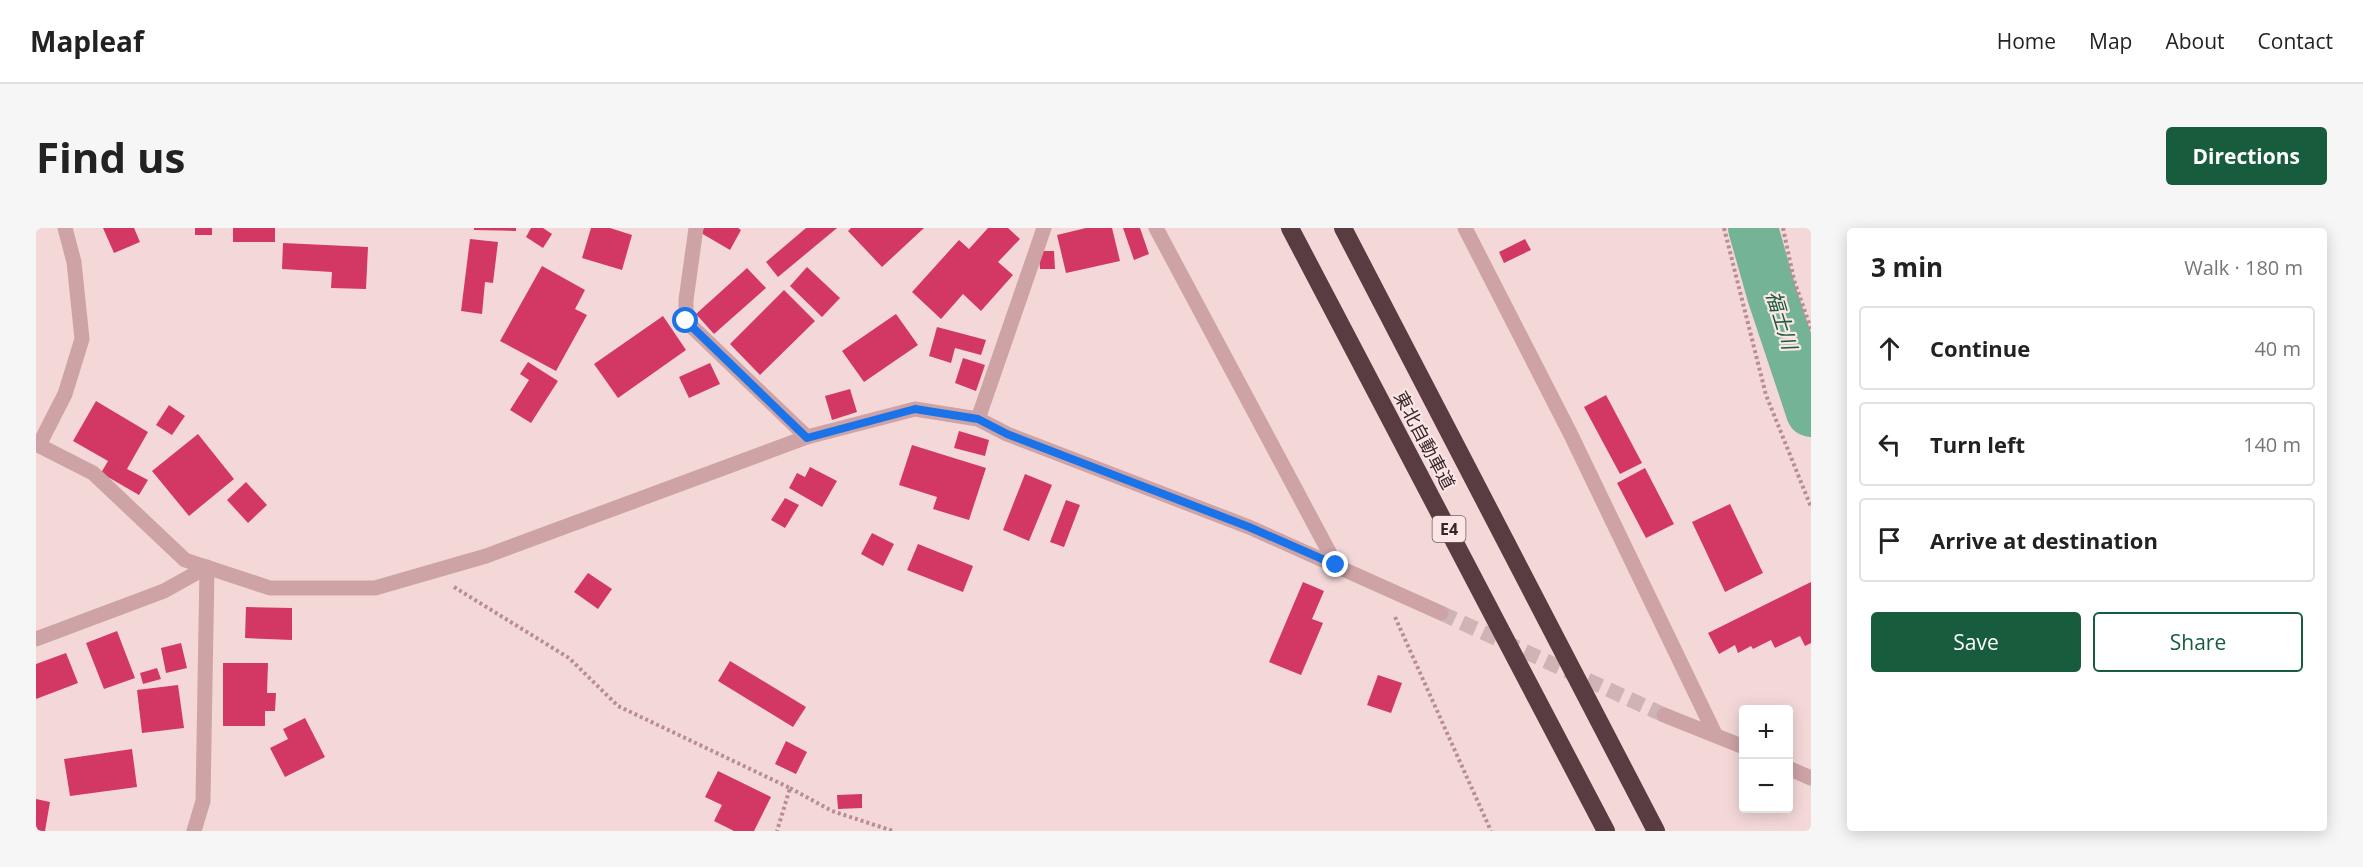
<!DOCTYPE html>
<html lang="en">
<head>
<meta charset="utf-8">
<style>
	:root { --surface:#fff; --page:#f6f6f6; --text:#222; --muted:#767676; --line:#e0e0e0; --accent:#175c3d }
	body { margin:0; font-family:"Open Sans","Noto Sans JP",sans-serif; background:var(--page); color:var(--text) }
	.controls { position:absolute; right:18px; bottom:18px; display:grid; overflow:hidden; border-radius:6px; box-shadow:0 3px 15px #0003 }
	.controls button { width:54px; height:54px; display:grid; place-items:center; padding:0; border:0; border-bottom:2px solid var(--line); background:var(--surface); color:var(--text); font:30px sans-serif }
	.stop { position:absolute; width:18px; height:18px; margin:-14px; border:4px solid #1a73e8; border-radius:50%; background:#fff }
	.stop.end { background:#1a73e8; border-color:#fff; box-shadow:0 2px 6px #0008 }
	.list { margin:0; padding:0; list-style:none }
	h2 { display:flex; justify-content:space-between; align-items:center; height:78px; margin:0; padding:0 24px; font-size:26px }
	h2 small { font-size:20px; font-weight:400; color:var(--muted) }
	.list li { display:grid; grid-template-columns:39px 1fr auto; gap:18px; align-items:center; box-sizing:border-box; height:84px; margin:0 12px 12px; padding:0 12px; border:2px solid var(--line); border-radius:6px }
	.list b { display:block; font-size:22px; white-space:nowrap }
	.list em { font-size:20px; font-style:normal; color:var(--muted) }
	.actions { display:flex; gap:12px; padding:18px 24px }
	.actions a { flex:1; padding:14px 0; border:2px solid var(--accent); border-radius:6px; text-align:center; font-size:21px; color:var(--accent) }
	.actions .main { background:var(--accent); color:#fff }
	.icon { flex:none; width:33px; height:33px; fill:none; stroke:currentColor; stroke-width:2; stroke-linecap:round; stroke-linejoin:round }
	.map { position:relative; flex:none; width:1775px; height:603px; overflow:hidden; border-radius:6px }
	header { display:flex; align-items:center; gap:36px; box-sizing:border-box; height:84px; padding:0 30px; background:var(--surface); border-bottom:2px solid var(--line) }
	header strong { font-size:28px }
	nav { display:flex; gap:33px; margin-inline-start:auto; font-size:21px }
	.intro { display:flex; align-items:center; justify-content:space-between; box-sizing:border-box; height:144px; padding:0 36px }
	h1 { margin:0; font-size:42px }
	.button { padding:15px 27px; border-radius:6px; background:var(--accent); color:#fff; font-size:21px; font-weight:700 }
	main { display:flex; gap:36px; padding:0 36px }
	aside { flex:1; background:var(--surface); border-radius:6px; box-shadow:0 3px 15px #0003 }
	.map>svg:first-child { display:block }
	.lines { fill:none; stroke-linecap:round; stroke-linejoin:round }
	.river { stroke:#74b395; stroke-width:50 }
	.building { fill:#d23863 }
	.minor-tunnel { stroke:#ceb4b5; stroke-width:15; stroke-dasharray:15 8; stroke-linecap:butt }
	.path { stroke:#b98d91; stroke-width:4; stroke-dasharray:3 3; stroke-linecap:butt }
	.minor { stroke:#cda3a6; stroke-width:15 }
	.highway { stroke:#593c42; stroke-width:18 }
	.route { stroke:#1a73e8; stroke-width:8 }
	.labels { text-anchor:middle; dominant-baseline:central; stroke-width:4.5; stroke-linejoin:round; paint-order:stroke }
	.shield { fill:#fbe5e5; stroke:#725f61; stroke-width:1.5 }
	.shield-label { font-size:16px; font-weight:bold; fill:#372629 }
	.street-label { font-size:18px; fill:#372629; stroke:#fbe5e5 }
	.water-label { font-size:20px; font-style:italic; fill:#175c3d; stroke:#fbe5e5 }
</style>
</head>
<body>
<header>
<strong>Mapleaf</strong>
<nav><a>Home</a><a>Map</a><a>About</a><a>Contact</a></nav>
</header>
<div class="intro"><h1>Find us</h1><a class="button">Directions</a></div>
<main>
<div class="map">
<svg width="1775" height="603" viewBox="0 0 1775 603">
	<rect width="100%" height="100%" fill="#f4d8d8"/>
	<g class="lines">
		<path class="river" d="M1717 0 1736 67 1775 184"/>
	</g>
	<g class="building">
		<path d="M67 0H98L104 14 78 25Z"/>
		<rect x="159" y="0" width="17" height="7"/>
		<rect x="197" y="0" width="42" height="14"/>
		<path d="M438 0H480V3L438 2Z"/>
		<path d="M495 0H507L516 6 507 20 490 9Z"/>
		<path d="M555 0H574L596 7 586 42 546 30Z"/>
		<path d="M668 0H702L705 2 694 22 665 5Z"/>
		<path d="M770 0H801L742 49 730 34Z"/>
		<path d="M815 0H888L846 39 812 3Z"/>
		<path d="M952 0H972L984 11 962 34 977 47 945 83 927 66 905 91 876 64 923 12 933 21Z"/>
		<path d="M1050 0H1076L1084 33 1030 45 1021 7Z"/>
		<path d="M1087 0H1104L1113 26 1098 32Z"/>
		<path d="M434 11 462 14 457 55 449 54 446 86 425 83Z"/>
		<path d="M1489 11 1495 22 1468 35 1463 24Z"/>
		<path d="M247 15 332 19 330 61 295 60 296 44 246 41Z"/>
		<path d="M1003 23H1018L1019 41H1004Z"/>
		<path d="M506 38 549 62 539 81 551 87 520 143 464 113Z"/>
		<path d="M771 39 804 70 786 89 754 58Z"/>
		<path d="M711 40 730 60 678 106 660 86Z"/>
		<path d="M748 62 779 93 724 147 694 116Z"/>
		<path d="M860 86 882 117 828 154 806 123Z"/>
		<path d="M627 88 650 122 582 170 558 136Z"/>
		<path d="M901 99 950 112 945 127 919 120 915 135 893 128Z"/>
		<path d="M927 130 949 137 940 163 919 155Z"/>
		<path d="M492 134 522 153 495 195 474 182 493 152 484 146Z"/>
		<path d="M674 135 684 156 653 170 643 149Z"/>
		<path d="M814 161 821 184 796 192 789 168Z"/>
		<path d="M1570 167 1606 235 1584 246 1548 179Z"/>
		<path d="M60 173 112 204 91 241 112 252 103 267 65 245 72 233 37 213Z"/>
		<path d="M133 177 149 188 136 207 120 197Z"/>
		<path d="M923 203 953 212 949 228 918 220Z"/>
		<path d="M162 206 198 251 153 288 116 243Z"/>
		<path d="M876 217 950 240 933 292 897 281 901 269 863 257Z"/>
		<path d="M774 239 801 253 786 279 753 260 761 245 769 249Z"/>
		<path d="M1609 240 1638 296 1610 310 1581 255Z"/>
		<path d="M989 246 1016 257 993 313 967 302Z"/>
		<path d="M210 254 231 277 212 295 191 272Z"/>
		<path d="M749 270 763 277 749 300 735 292Z"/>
		<path d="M1030 272 1044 277 1028 319 1014 314Z"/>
		<path d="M1694 276 1727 345 1689 364 1656 294Z"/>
		<path d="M836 305 858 316 847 338 825 326Z"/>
		<path d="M882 316 937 338 927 364 871 342Z"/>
		<path d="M552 345 576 361 562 381 538 364Z"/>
		<path d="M1267 354 1288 363 1276 391 1287 395 1265 447 1233 434Z"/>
		<path d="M1775 354V415L1769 418 1764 408 1739 420 1735 412 1717 421 1715 418 1702 425 1699 417 1683 426 1672 405Z"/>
		<path d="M210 379 256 380V412L209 410Z"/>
		<path d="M81 403 99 450 68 461 50 415Z"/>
		<path d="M145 415 151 440 130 445 125 420Z"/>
		<path d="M30 425 42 455 0 471V436Z"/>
		<path d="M694 433 770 479 757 499 682 453Z"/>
		<path d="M187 435H232L231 465H240L239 483H229V498H187Z"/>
		<path d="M121 440 125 451 107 456 104 445Z"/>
		<path d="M1342 447 1366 455 1355 485 1331 477Z"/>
		<path d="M142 457 148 500 106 505 101 462Z"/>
		<path d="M269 490 289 529 249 549 234 520 252 511 247 501Z"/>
		<path d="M750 513 771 524 760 546 739 536Z"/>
		<path d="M96 521 101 559 34 568 28 531Z"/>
		<path d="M682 543 735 569 718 603H698L678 593 686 577 669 569Z"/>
		<path d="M826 566V580L802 581 801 567Z"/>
		<path d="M0 571 14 574 9 603H0Z"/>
	</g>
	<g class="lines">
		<path class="minor-tunnel" d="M1405 385 1628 487"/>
		<g class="path">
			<path d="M1688 0 1730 167 1775 279"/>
			<path d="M1747 0 1758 52 1775 101"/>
			<path d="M418 359 533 430 582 478 754 560 741 603"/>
			<path d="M1359 389 1455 603"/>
			<path d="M754 560 796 583 857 603"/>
		</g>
		<g class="minor">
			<path d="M660 0 650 72V93L771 209"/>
			<path d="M1120 0 1300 337"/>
			<path d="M1429 0 1534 205 1679 506"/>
			<path d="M942 191 1008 0"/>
			<path d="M0 216 57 245 149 332 234 360H339L450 328 771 209 879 181 942 191 971 206 1213 299 1405 385"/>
			<path d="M3 217 29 166 46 111 38 34 29 0"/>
			<path d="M0 411 128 363 171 339 167 573 158 603"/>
			<path d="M1628 487 1708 519"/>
			<path d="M1752 540 1775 550"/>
		</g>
		<g class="highway">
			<path d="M1254 0 1570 603"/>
			<path d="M1307 0 1620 603"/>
		</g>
	</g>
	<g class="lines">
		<path class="route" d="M650 93 771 210 879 181 942 191 971 206 1213 299 1300 337"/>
	</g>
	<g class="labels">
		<rect class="shield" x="1396.5" y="288" width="33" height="26" rx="4.5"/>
		<g class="shield-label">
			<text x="1413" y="301">E4</text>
		</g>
		<g class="street-label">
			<text transform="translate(1389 212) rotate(62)">東北自動車道</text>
		</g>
		<g class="water-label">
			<text transform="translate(1746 92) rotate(73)">福士川</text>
		</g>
	</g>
</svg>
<div class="controls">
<button>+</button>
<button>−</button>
</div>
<div class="stop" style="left:650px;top:93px"></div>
<div class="stop end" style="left:1300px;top:337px"></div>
</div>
<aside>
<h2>3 min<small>Walk · 180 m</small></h2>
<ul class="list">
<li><svg class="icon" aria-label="ahead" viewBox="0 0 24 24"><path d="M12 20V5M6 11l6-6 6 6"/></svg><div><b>Continue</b></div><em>40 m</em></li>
<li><svg class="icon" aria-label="left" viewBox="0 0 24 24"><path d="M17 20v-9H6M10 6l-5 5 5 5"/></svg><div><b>Turn left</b></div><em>140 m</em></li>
<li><svg class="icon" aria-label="arrive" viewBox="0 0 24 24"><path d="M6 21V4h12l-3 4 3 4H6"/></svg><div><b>Arrive at destination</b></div></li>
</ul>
<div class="actions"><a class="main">Save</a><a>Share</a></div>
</aside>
</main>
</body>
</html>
